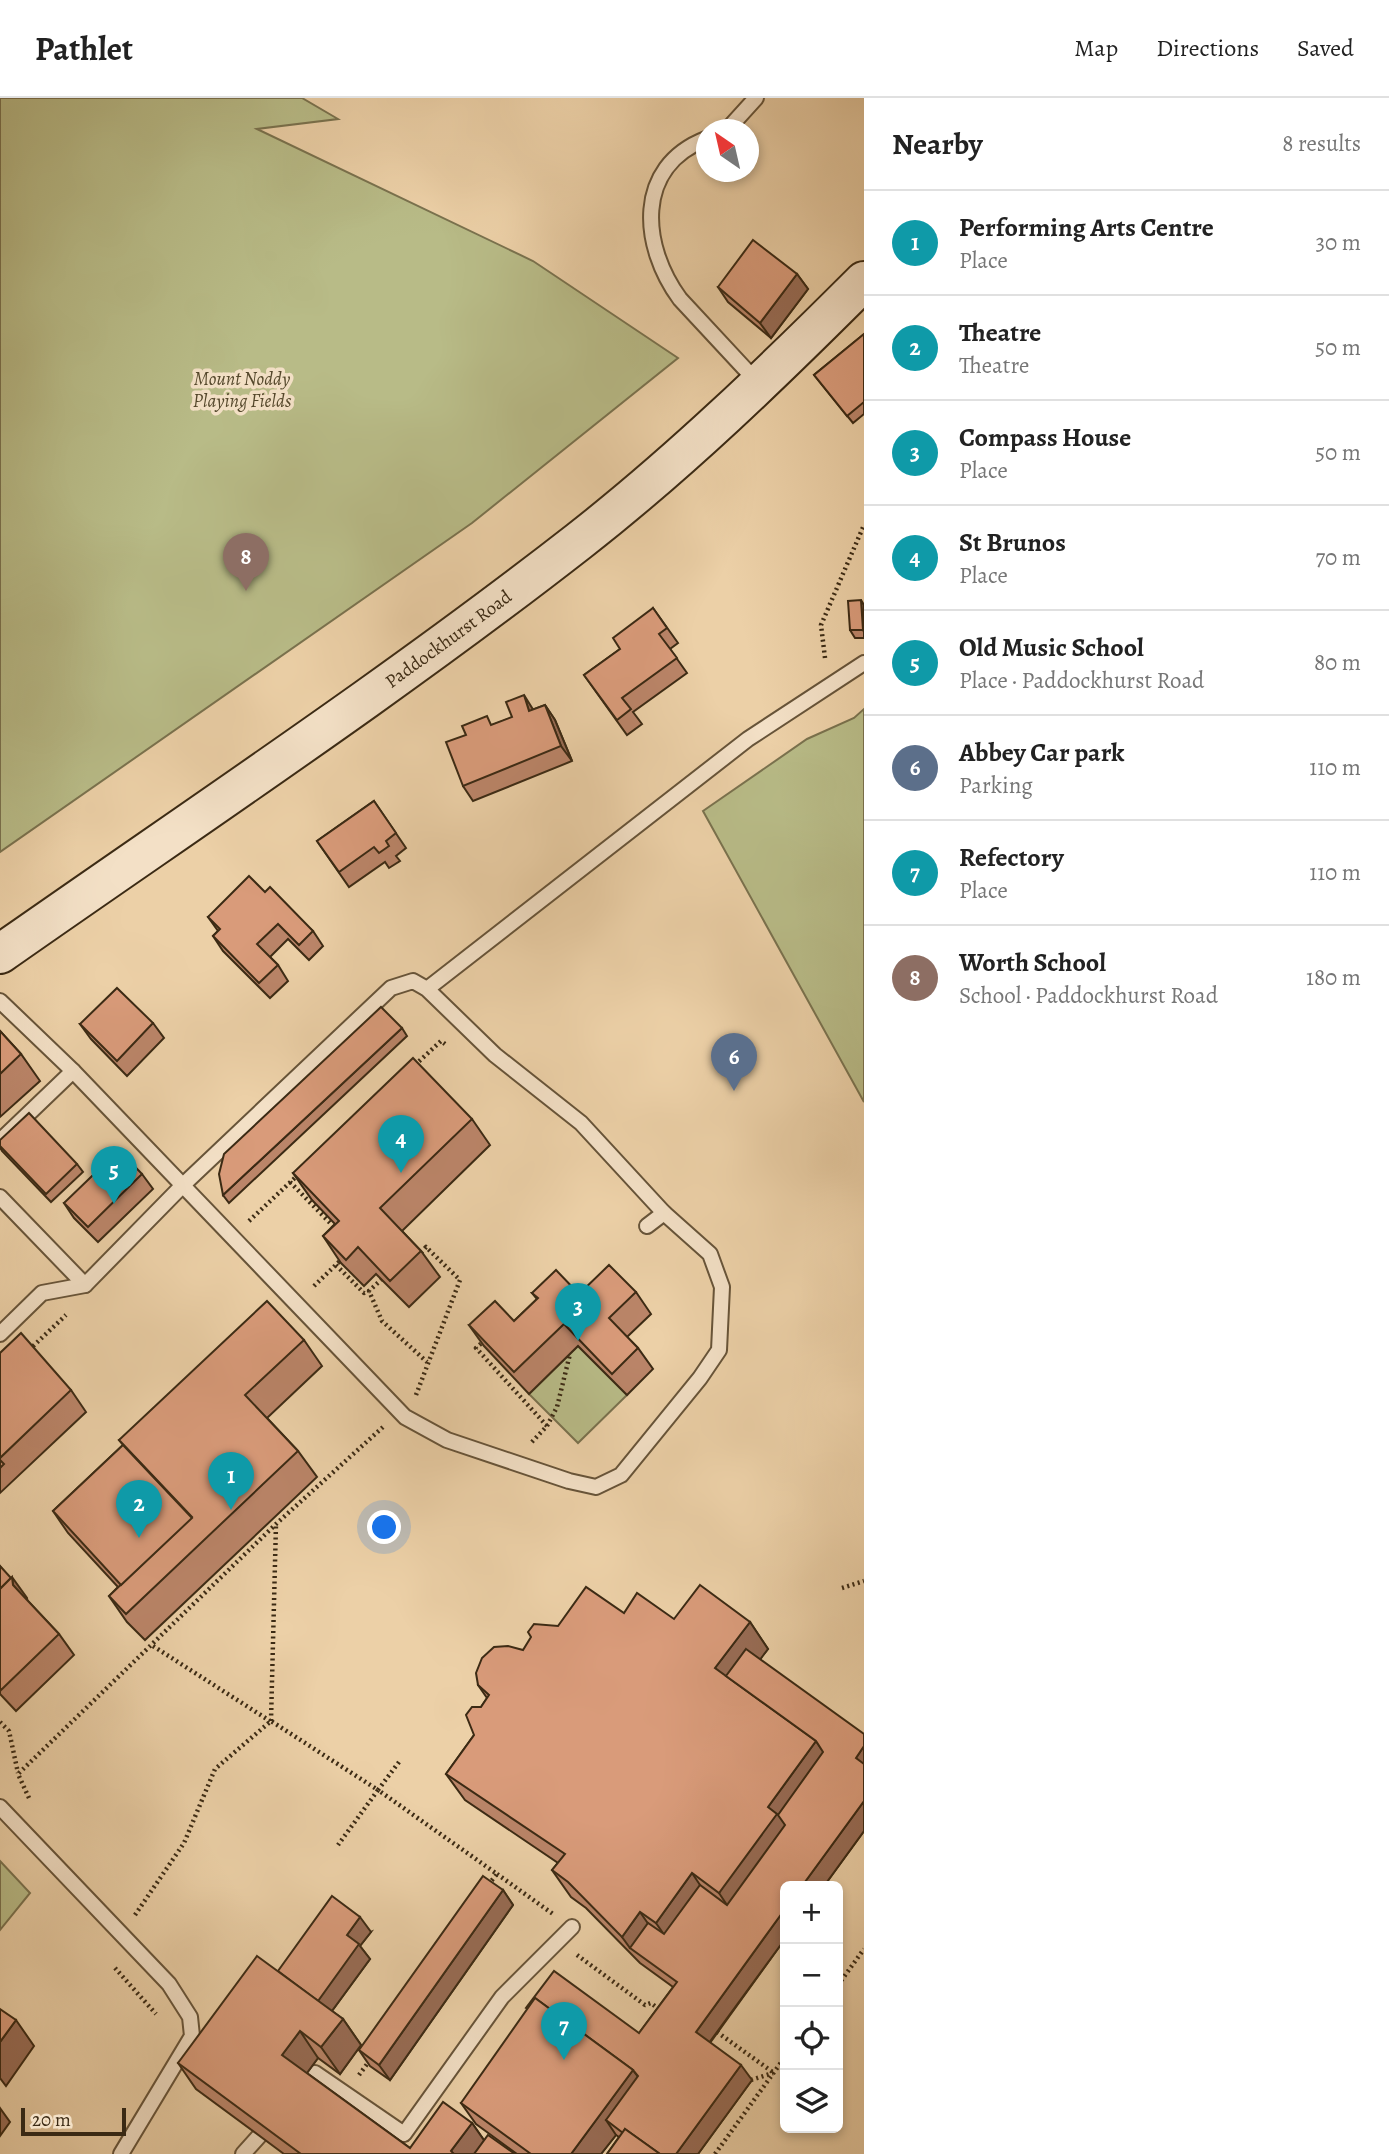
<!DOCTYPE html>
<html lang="en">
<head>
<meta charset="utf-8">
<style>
	:root { --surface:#fff; --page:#f2f2f2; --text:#222; --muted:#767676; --line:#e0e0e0; --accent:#7c3aed }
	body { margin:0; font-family:Alegreya,serif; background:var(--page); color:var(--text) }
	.controls { position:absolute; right:21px; bottom:21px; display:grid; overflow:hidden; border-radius:10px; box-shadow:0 4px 10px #0003 }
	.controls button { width:63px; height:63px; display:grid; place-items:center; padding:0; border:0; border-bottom:2px solid var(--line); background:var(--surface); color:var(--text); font:35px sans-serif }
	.compass { position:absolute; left:696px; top:21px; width:63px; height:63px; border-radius:50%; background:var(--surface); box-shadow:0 4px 10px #0003; rotate:326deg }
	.scale { position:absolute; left:21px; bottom:18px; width:105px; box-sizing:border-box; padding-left:7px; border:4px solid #3b2a14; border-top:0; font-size:19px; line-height:24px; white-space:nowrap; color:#3b2a14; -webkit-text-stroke:5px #f3e0c6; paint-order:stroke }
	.you { position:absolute; left:385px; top:1430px; width:24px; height:24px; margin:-18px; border:5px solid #fff; border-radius:50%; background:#1a73e8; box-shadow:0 0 0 10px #1a73e833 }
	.badge { display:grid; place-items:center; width:46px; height:46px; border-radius:50%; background:var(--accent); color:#fff; font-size:23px; font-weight:700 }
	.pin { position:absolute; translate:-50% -58px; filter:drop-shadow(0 2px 4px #0008) }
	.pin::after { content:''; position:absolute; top:37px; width:24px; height:21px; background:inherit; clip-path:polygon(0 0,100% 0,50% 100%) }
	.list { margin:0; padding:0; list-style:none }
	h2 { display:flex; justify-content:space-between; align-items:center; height:91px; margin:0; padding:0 28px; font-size:30px }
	h2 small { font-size:23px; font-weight:400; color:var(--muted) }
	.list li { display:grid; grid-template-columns:46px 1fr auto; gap:21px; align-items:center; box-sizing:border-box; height:105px; padding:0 28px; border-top:2px solid var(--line) }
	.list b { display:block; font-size:26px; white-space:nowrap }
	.list p { margin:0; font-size:23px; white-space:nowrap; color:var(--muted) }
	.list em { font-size:23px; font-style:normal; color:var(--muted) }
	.icon { flex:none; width:38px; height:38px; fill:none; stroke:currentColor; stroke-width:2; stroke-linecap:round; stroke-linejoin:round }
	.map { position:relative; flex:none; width:864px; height:2056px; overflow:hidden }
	header { display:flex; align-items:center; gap:42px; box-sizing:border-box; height:98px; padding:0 35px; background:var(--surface); border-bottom:2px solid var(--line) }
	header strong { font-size:33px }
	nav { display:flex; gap:38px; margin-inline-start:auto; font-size:24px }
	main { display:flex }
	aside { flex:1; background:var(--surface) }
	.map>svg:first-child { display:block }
	.green { fill:#b8bb87; stroke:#7a724e; stroke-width:2 }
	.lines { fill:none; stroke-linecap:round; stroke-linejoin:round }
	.lane-casing { stroke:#675439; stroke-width:18 }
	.secondary-casing { stroke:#3b2a14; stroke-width:42 }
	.path { stroke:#3b2a14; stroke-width:4.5; stroke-dasharray:2 3.5; stroke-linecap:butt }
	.lane { stroke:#f3e0c6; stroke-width:14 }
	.secondary { stroke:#f3e0c6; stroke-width:38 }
	.wall { fill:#bb8569; stroke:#3b2a14; stroke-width:2 }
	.shaded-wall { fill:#986c55; stroke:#3b2a14; stroke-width:2 }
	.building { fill:#d99b7a; stroke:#3b2a14; stroke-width:2 }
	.labels { text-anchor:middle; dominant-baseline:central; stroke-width:7; stroke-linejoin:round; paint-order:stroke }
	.park-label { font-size:19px; font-style:italic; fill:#54472b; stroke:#f3e0c6 }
	.street-label { font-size:19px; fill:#3b2a14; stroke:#f3e0c6 }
</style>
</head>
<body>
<header>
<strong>Pathlet</strong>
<nav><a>Map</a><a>Directions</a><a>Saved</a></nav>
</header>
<main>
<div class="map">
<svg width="864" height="2056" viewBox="0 0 864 2056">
	<rect width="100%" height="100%" fill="#ecd0a7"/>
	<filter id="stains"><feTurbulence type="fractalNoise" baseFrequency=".00286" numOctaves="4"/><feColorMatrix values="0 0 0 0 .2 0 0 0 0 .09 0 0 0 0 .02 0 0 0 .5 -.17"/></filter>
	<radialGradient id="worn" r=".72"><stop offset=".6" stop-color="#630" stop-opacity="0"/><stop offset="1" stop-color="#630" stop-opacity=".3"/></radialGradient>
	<g class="green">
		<path d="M0 0H302L338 21 257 31 533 163 678 260 472 425 0 754Z"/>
		<path d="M864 611V1004L703 713 807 641 854 620Z"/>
		<path d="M578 1248 627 1297 578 1345 529 1296Z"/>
		<path d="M0 1763 30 1795 0 1832Z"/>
	</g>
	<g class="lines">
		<g class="lane-casing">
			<g id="lane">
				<path d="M727 32 756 0"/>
				<path d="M706 41C634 69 641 148 680 201L759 286"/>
				<path d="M427 891 748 641 864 565"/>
				<path d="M0 903 73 973 405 1319 447 1342 569 1383 596 1389 621 1377 700 1280 719 1252 722 1189 710 1156 664 1115 581 1025 495 957 427 891 413 883 391 890 183 1087 85 1187 42 1195 0 1236"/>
				<path d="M0 1043 73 973"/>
				<path d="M0 1099 85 1187"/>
				<path d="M647 1128 664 1115"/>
				<path d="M0 1709 169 1886 190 1919 192 1938 121 2056"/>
				<path d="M300 1992 315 1975 404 2036 502 1899 572 1829"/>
				<path d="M243 2056 270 2026"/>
			</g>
		</g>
		<g class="secondary-casing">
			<g id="secondary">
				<path id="s1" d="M0 856C194 720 392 589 579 443 680 364 773 274 864 183"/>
			</g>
		</g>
		<g class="path">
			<path d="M825 560 821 527 864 427"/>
			<path d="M415 967 441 943 445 946"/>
			<path d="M290 1084 336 1131"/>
			<path d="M249 1123 299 1076"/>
			<path d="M336 1167 364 1195 369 1193"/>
			<path d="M382 1181 369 1193 382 1223 427 1264"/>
			<path d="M314 1188 343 1160"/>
			<path d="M485 1242 476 1250 547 1328 530 1346"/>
			<path d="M29 1252 66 1217"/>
			<path d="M416 1297 460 1182 426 1149 419 1157"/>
			<path d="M547 1328 557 1309 570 1256"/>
			<path d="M842 1490 864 1483"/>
			<path d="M153 1548 270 1623"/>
			<path d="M271 1623 276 1426"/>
			<path d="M0 1624 9 1633 18 1675"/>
			<path d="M399 1664 378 1692 497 1776 488 1787"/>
			<path d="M29 1700 18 1676 276 1426 383 1329"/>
			<path d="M497 1776 553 1816"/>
			<path d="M135 1817 184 1745 215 1671 271 1623 378 1692 338 1747"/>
			<path d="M577 1857 645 1907 651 1905 660 1912"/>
			<path d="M115 1870 156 1916"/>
			<path d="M838 1887 864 1851"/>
			<path d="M717 1934 774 1975"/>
			<path d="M359 1977 370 1962"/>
			<path d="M751 1982 773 1975"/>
			<path d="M715 2056 785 1959"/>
		</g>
		<use href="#lane" class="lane"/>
		<use href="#secondary" class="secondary"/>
	</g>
	<g class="wall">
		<path d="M797 176 808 191 771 240 728 204 718 189Z"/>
		<path d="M864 236V316L853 325 814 277Z"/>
		<path d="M864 507V540H855L850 532Z"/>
		<path d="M653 510 678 545 670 551 687 575 633 614 642 626 627 637 584 577 620 551Z"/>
		<path d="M545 607 555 622 572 663 473 703 463 688 466 637Z"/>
		<path d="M374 703 406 750 396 758 400 763 389 770 385 764 349 789 317 743Z"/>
		<path d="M265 794 313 833 323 848 309 862 288 841 270 859 278 867 288 883 270 900 223 853 213 838 218 833 208 819Z"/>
		<path d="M153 925 164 940 127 978 91 941 80 926Z"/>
		<path d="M402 930 407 938 229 1105 223 1097Z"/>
		<path d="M0 933 21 956 40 983 0 1019Z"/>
		<path d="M472 1021 490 1047 402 1133 421 1153 440 1179 409 1209 376 1176 364 1188 341 1165 323 1138 335 1126 312 1102 293 1075Z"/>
		<path d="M0 1042 77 1066 83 1074 51 1104 2 1053 0 1049Z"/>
		<path d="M142 1076 153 1091 98 1144 74 1120 64 1105Z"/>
		<path d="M636 1194 651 1216 627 1239 638 1250 653 1271 627 1297 578 1248 529 1296 484 1248 469 1227 514 1223 537 1201 532 1195 579 1196Z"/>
		<path d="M304 1242 322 1268 267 1320 298 1353 317 1379 145 1542 127 1524 109 1498 118 1489 68 1435 53 1413 123 1347 119 1342Z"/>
		<path d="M0 1255 71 1292 86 1314 0 1395Z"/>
		<path d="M0 1468 27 1502 59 1536 74 1557 16 1613 0 1596Z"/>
		<path d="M624 1515 674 1521 750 1524 768 1551 760 1561 864 1733 824 1788H785V1841L710 1945 752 1982 698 2056H607L619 2039 616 2037 601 2056H517L476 2026 461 2005 639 1935 673 1889 640 1865 586 1810 571 1799 552 1772 558 1765 465 1702 446 1676 474 1637 481 1609 487 1600 478 1587 523 1552 558 1528Z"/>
		<path d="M503 1792 513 1807 390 1982 370 1968 359 1952Z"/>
		<path d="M371 1834 360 1848 370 1861 332 1913 343 1921 361 1947 340 1976 318 1960 307 1975 410 2050 472 2025 484 2042 515 2056H284L196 1991 178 1965 278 1873Z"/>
	</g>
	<g class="shaded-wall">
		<path d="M797 176 808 191 771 240 760 225Z"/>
		<path d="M861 502 864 507V534L863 532Z"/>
		<path d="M524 597 534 613H529Z"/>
		<path d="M545 607 555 622 572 663 561 648Z"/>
		<path d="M12 1479 27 1500 28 1508 13 1487Z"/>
		<path d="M750 1524 768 1551 737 1592 715 1570Z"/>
		<path d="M816 1643 834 1669 737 1822 719 1795 768 1709Z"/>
		<path d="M864 1648V1672L856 1660Z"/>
		<path d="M864 1703V1733L824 1788H802Z"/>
		<path d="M692 1775 710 1802 674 1851 656 1825Z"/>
		<path d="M503 1792 513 1807 390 1982 379 1967Z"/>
		<path d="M785 1811V1841L706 1949 696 1934Z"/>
		<path d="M640 1814 658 1840 630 1850 622 1839Z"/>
		<path d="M360 1819 371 1834 360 1848 370 1861 326 1921 316 1906 347 1837Z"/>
		<path d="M343 1921 361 1947 340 1976 321 1949Z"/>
		<path d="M16 1922 34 1948 6 1988 0 1980V1944Z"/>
		<path d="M300 1933 318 1960 301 1983 282 1957Z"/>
		<path d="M741 1967 752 1982 698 2056H676Z"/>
		<path d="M633 1972 648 1993 606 2022 616 2037 601 2056H571Z"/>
		<path d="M0 2010 10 2024 0 2038Z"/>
		<path d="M472 2025 490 2051 487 2056H453L451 2053Z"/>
	</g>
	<g class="building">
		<path d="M753 142 797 176 760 225 718 189Z"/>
		<path d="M864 236V304L847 318 814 277Z"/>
		<path d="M861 502 863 532H850L848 503Z"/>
		<path d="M653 510 667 530 659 536 677 560 622 600 631 611 617 622 584 577 620 551 613 540Z"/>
		<path d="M524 597 529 613 545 607 561 648 463 688 446 644 466 637 462 628 487 618 491 627 512 619 506 604Z"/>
		<path d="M374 703 396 735 386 743 389 748 379 755 374 749 339 774 317 743Z"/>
		<path d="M249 778 265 794 270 789 313 833 299 847 278 826 257 846 278 867 259 885 213 838 220 831 208 819Z"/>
		<path d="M117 890 153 925 117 963 80 926Z"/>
		<path d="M381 909 402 930 223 1097 219 1076 224 1056Z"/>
		<path d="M0 933 21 956 0 976Z"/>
		<path d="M413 960 472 1021 380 1110 421 1153 390 1183 358 1149 346 1162 323 1138 339 1123 293 1075Z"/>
		<path d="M29 1015 77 1066 46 1096 0 1048V1042Z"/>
		<path d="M119 1052 142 1076 88 1129 64 1105Z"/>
		<path d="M609 1167 636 1194 609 1220 638 1250 612 1276 564 1226 514 1274 469 1227 495 1203 514 1223 538 1200 532 1195 556 1172 579 1196Z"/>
		<path d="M267 1203 304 1242 245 1297 298 1353 126 1516 109 1498 192 1419 119 1342Z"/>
		<path d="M21 1235 71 1292 0 1360V1255Z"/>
		<path d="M123 1347 192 1420 121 1487 53 1413Z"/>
		<path d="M0 1362 4 1366 0 1370Z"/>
		<path d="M0 1468 11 1480 0 1491Z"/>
		<path d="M12 1479 13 1487 59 1536 1 1592 0 1590V1491Z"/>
		<path d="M700 1487 750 1524 715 1570 816 1643 768 1709 777 1716 719 1795 692 1775 656 1825 640 1814 622 1839 568 1784 552 1772 565 1756 446 1676 474 1637 466 1617 472 1609H481L489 1597 478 1587 476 1575 482 1560 494 1549 508 1548 523 1552 531 1539 528 1534 534 1526 558 1528 586 1489 624 1515 637 1495 674 1521Z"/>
		<path d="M746 1551 864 1636V1648L856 1660 864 1666V1703L802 1788H785V1811L696 1934 741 1967 676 2056H660L625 2031 623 2035 606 2022 638 1978 633 1972 535 1900 528 1911 526 1910 554 1873 639 1935 677 1884 630 1850 648 1825 664 1836 700 1787 727 1807 785 1727 778 1717 823 1654 816 1643 726 1578Z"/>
		<path d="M483 1778 503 1792 379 1967 359 1952Z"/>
		<path d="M332 1798 360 1819 347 1837 359 1846 318 1903 278 1873Z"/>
		<path d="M257 1858 343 1921 321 1949 300 1933 282 1957 410 2050 443 2004 472 2025 451 2053 454 2056H301L178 1965Z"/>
		<path d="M535 1900 633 1972 571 2056H531L461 2005Z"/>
		<path d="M0 1911 16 1922 0 1944Z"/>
		<path d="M625 2031 660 2056H607Z"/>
		<path d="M488 2037 515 2056H474Z"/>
	</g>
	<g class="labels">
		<g class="park-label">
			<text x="242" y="281">Mount Noddy<tspan x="242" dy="22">Playing Fields</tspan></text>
		</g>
		<g class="street-label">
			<text stroke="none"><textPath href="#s1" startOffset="548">Paddockhurst Road</textPath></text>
		</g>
	</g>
	<rect width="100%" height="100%" filter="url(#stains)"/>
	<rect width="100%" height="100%" fill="url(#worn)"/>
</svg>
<div class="controls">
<button>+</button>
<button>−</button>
<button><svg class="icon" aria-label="locate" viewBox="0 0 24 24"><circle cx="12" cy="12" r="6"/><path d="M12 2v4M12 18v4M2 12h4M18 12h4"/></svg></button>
<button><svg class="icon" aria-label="layers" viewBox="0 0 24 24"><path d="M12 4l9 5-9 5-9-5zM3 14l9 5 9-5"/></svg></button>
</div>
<svg class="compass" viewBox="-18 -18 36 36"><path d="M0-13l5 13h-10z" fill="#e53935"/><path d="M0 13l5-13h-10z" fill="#767676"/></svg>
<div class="scale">20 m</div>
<div class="you"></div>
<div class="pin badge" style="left:231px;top:1412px;background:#0f9aa8">1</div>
<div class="pin badge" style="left:139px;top:1440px;background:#0f9aa8">2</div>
<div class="pin badge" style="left:578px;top:1243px;background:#0f9aa8">3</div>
<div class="pin badge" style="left:401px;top:1075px;background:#0f9aa8">4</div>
<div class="pin badge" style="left:114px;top:1106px;background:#0f9aa8">5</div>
<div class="pin badge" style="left:734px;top:993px;background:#5c6f8a">6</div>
<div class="pin badge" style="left:564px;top:1962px;background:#0f9aa8">7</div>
<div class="pin badge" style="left:246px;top:493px;background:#8d6e63">8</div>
</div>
<aside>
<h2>Nearby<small>8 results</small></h2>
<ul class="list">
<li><span class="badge" style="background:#0f9aa8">1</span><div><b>Performing Arts Centre</b><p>Place</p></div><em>30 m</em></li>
<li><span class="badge" style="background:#0f9aa8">2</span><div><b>Theatre</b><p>Theatre</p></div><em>50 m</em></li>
<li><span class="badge" style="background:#0f9aa8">3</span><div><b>Compass House</b><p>Place</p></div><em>50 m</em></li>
<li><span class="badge" style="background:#0f9aa8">4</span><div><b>St Brunos</b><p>Place</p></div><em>70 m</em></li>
<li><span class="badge" style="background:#0f9aa8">5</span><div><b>Old Music School</b><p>Place · Paddockhurst Road</p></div><em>80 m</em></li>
<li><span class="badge" style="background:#5c6f8a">6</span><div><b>Abbey Car park</b><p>Parking</p></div><em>110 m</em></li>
<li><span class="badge" style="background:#0f9aa8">7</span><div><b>Refectory</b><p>Place</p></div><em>110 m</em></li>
<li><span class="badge" style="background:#8d6e63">8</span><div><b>Worth School</b><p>School · Paddockhurst Road</p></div><em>180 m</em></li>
</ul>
</aside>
</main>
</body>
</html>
